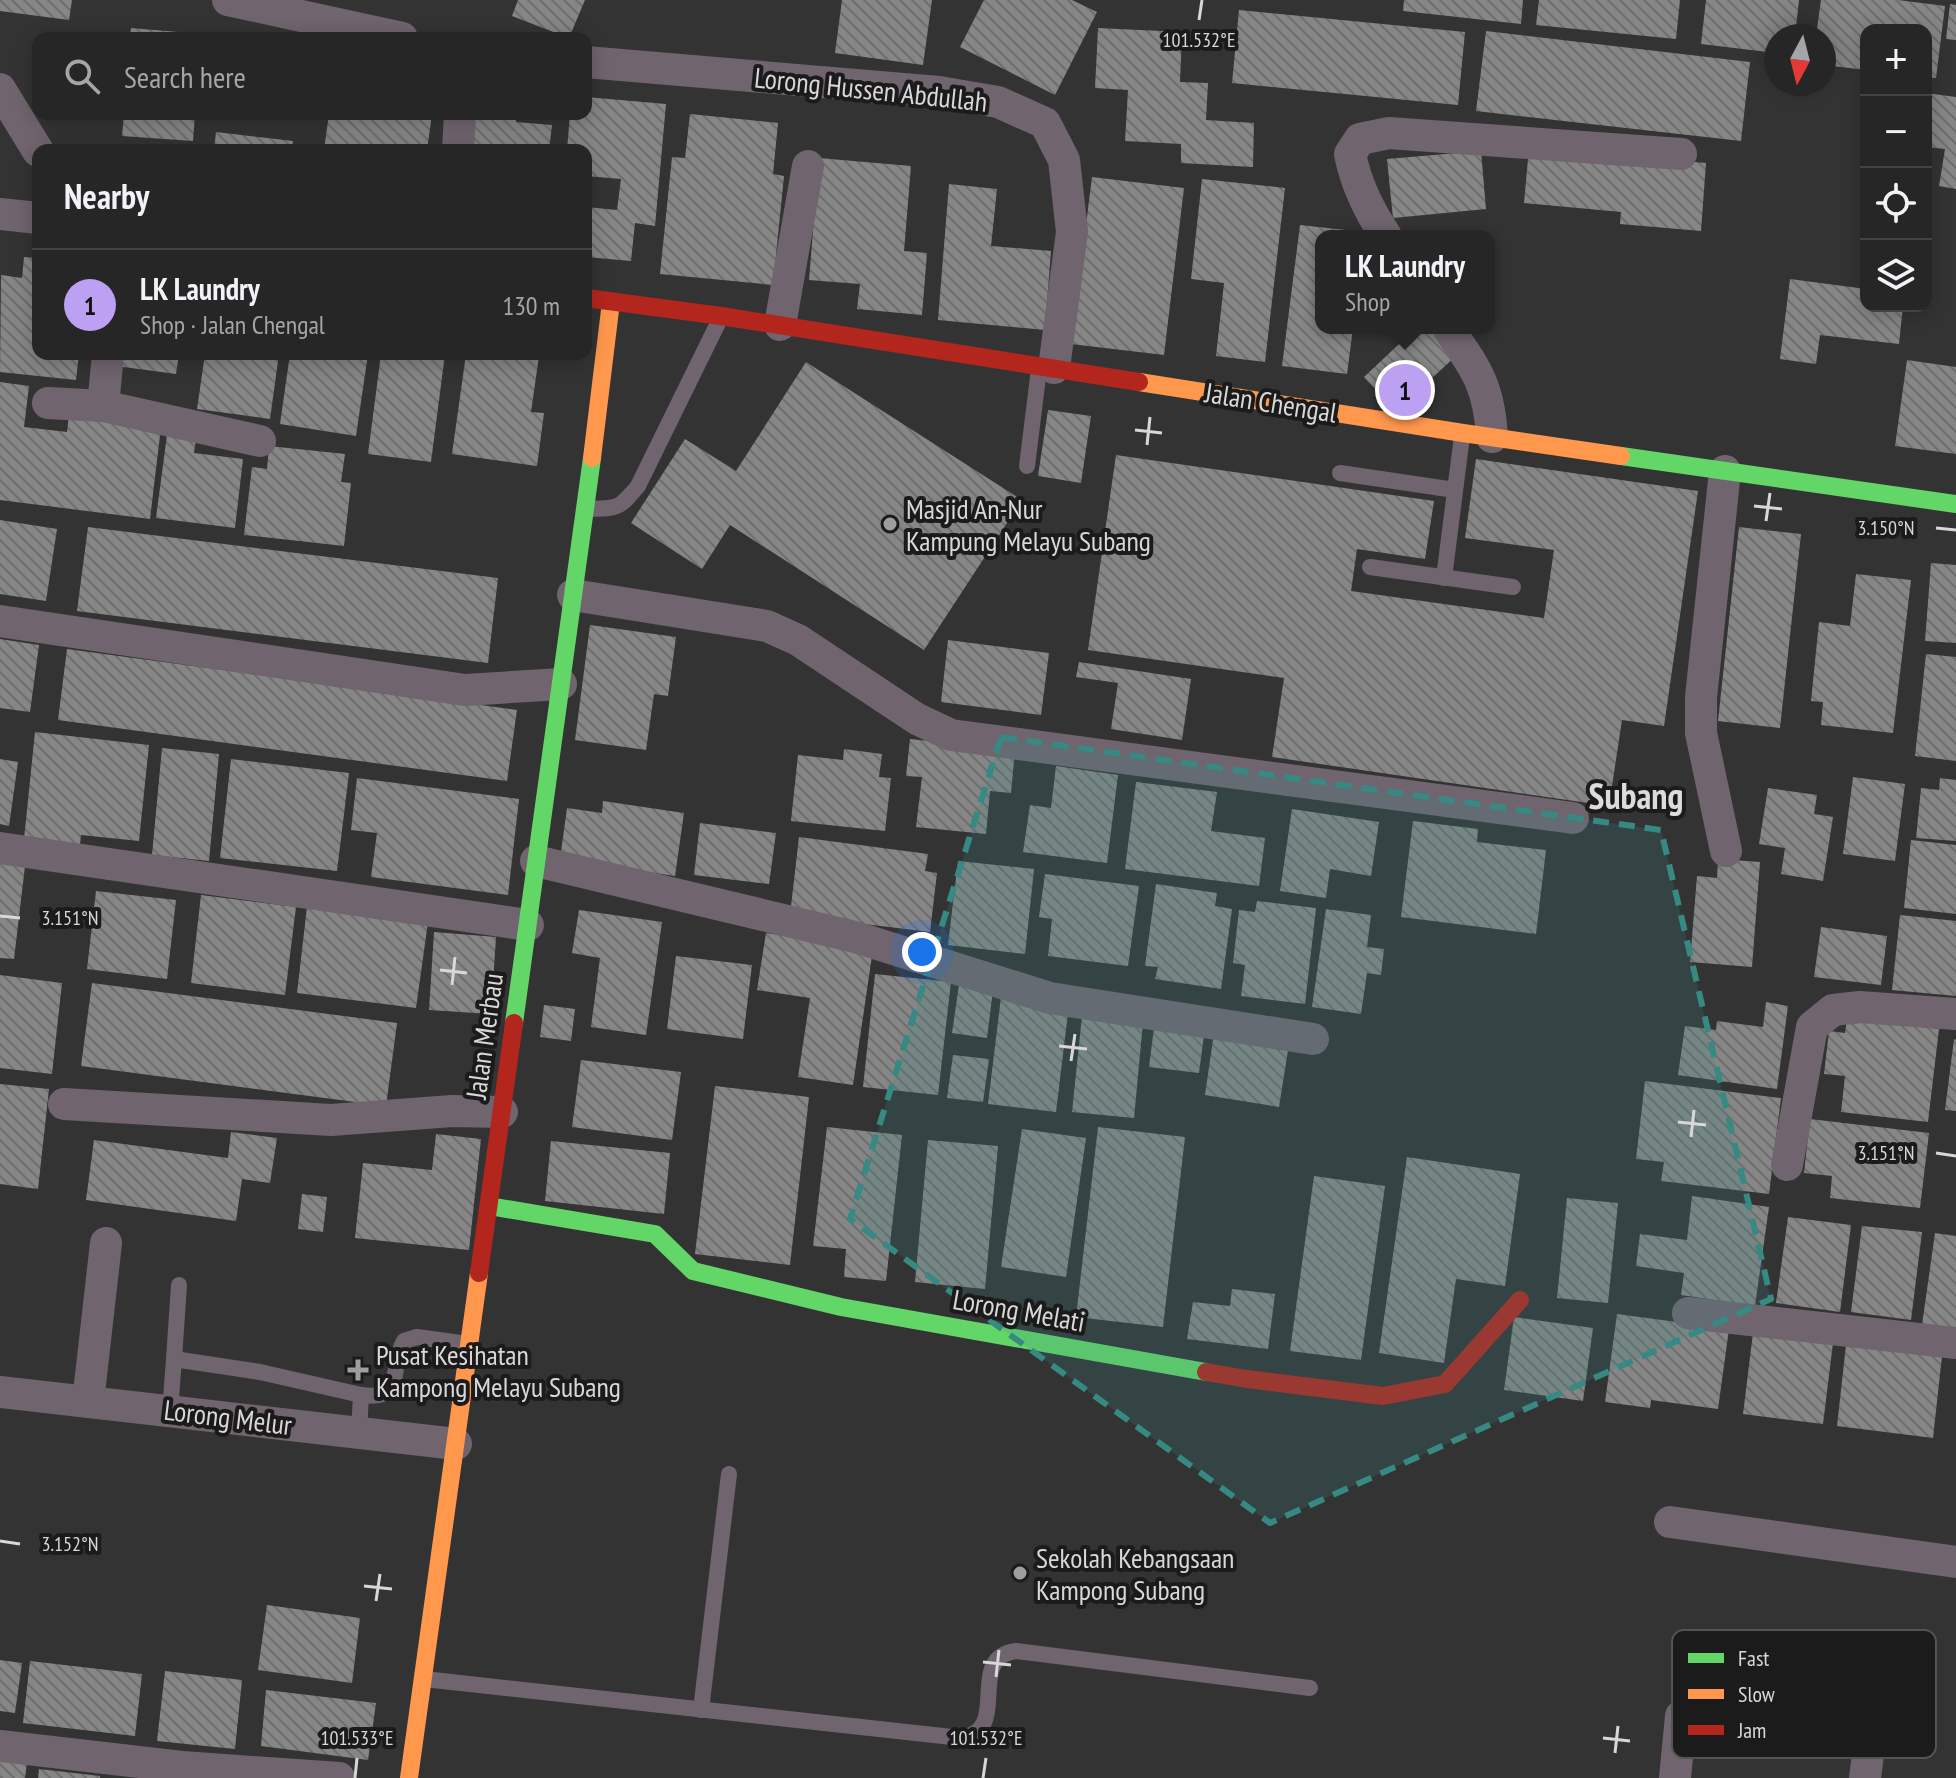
<!DOCTYPE html>
<html lang="en">
<head>
<meta charset="utf-8">
<style>
	:root { --surface:#272627; --page:#333233; --text:#f1f3f6; --muted:#a4a5a7; --line:#434344; --accent:#bca0f2 }
	body { margin:0; font-family:"PT Sans Narrow",sans-serif; background:var(--page); color:var(--text) }
	.controls { position:absolute; right:24px; top:24px; display:grid; overflow:hidden; border-radius:16px; box-shadow:0 4px 20px #0003 }
	.controls button { width:72px; height:72px; display:grid; place-items:center; padding:0; border:0; border-bottom:2px solid var(--line); background:var(--surface); color:var(--text); font:40px sans-serif }
	.compass { position:absolute; left:1764px; top:24px; width:72px; height:72px; border-radius:50%; background:var(--surface); box-shadow:0 4px 20px #0003; rotate:187deg }
	.you { position:absolute; left:922px; top:952px; width:28px; height:28px; margin:-20px; border:6px solid #fff; border-radius:50%; background:#1a73e8; box-shadow:0 0 0 12px #1a73e833 }
	.badge { display:grid; place-items:center; width:52px; height:52px; border-radius:50%; background:var(--accent); color:#111; font-size:26px; font-weight:700 }
	.pin { position:absolute; translate:-50% -50%; border:4px solid #fff; box-shadow:0 2px 8px #0006 }
	.popup { position:absolute; left:1315px; top:230px; width:180px; height:104px; box-sizing:border-box; display:grid; place-content:center; border-radius:16px; background:var(--surface); filter:drop-shadow(0 2px 6px #0005); font-size:26px; white-space:nowrap; color:var(--muted) }
	.popup b { font-size:30px; color:var(--text) }
	.popup::after { content:''; position:absolute; left:50%; top:100%; margin-left:-16px; border:16px solid transparent; border-top-color:var(--surface) }
	.list { margin:0; padding:0; list-style:none }
	h2 { display:flex; justify-content:space-between; align-items:center; height:104px; margin:0; padding:0 32px; font-size:34px }
	h2 small { font-size:26px; font-weight:400; color:var(--muted) }
	.list li { display:grid; grid-template-columns:52px 1fr auto; gap:24px; align-items:center; box-sizing:border-box; height:112px; padding:0 32px; border-top:2px solid var(--line) }
	.list b { display:block; font-size:30px; white-space:nowrap }
	.list p { margin:0; font-size:26px; white-space:nowrap; color:var(--muted) }
	.list em { font-size:26px; font-style:normal; color:var(--muted) }
	.icon { flex:none; width:44px; height:44px; fill:none; stroke:currentColor; stroke-width:2; stroke-linecap:round; stroke-linejoin:round }
	.map { position:relative; flex:none; width:1956px; height:1778px; overflow:hidden }
	.search { position:absolute; background:var(--surface); box-shadow:0 4px 20px #0003; left:32px; top:32px; width:560px; height:88px; display:flex; align-items:center; gap:20px; box-sizing:border-box; padding:0 28px; border-radius:16px; color:var(--muted); font-size:30px }
	.panel { position:absolute; background:var(--surface); box-shadow:0 4px 20px #0003; left:32px; top:144px; width:560px; height:216px; border-radius:16px }
	.map>svg:first-child { display:block }
	.building { fill:url(#building-back-hatch) }
	.lines { fill:none; stroke-linecap:round; stroke-linejoin:round }
	.lane { stroke:#70646e; stroke-width:16 }
	.street { stroke:#70646e; stroke-width:32 }
	.fast { stroke:#63d668; stroke-width:18 }
	.slow { stroke:#ff974d; stroke-width:18 }
	.jam { stroke:#b3261e; stroke-width:18 }
	.marked { fill:#378983; fill-opacity:0.2; stroke:#378983; stroke-width:6; stroke-dasharray:16 10; stroke-linejoin:round }
	.ticks { fill:none; stroke:#d9d7d8; stroke-width:3 }
	.poi-dot { fill:#9f9e9f; stroke:#1c1b1c; stroke-width:3 }
	.labels { text-anchor:middle; dominant-baseline:central; stroke-width:8; stroke-linejoin:round; paint-order:stroke }
	.street-label { font-size:28px; fill:#d9d7d8; stroke:#1c1b1c }
	.poi-label { font-size:28px; fill:#d9d7d8; stroke:#1c1b1c; text-anchor:start }
	.district-label { font-size:36px; font-weight:bold; fill:#dedbdd; stroke:#1c1b1c }
	.key { fill:#1c1b1c; stroke:#555354; stroke-width:2 }
	.key-label { font-size:22px; fill:#d9d7d8 }
	.ticks-label { font-size:20px; text-anchor:middle; fill:#d9d7d8; stroke:#1c1b1c; stroke-width:8; stroke-linejoin:round; paint-order:stroke }
</style>
</head>
<body>
<div class="map">
<svg width="1956" height="1778" viewBox="0 0 1956 1778">
	<defs>
		<pattern id="building-back-hatch" width="6" height="6" patternUnits="userSpaceOnUse" patternTransform="scale(2)"><rect width="6" height="6" fill="#868686"/><path d="M-1 5l2 2M0 0l6 6M5-1l2 2" fill="none" stroke="#6e6e6e"/></pattern>
	</defs>
	<rect width="100%" height="100%" fill="#343334"/>
	<g class="building">
		<path d="M0 0H72L69 20 0 11Z"/>
		<path d="M518 0H585L569 38 512 16Z"/>
		<path d="M842 0H932L923 65 835 53Z"/>
		<path d="M984 0H1072L1097 12 1055 95 960 47Z"/>
		<path d="M1404 0H1523L1521 24 1403 11Z"/>
		<path d="M1539 0H1680L1676 39 1536 25Z"/>
		<path d="M1706 0H1799L1795 36H1776V53L1701 44Z"/>
		<path d="M1821 0H1898L1945 6 1936 78 1926 77V30H1866V70L1824 65V36H1816Z"/>
		<path d="M1950 4 1956 5V40L1946 39Z"/>
		<path d="M1239 10 1465 32 1458 105 1232 83Z"/>
		<path d="M131 28 202 34 201 38H130Z"/>
		<path d="M1098 28 1182 32 1180 82 1208 83 1206 120 1254 123 1253 167 1181 163V144L1125 141 1128 90 1095 88Z"/>
		<path d="M1486 31 1750 62 1741 141 1476 111Z"/>
		<path d="M1926 93 1956 97V189L1939 186 1945 149 1926 147Z"/>
		<path d="M586 97 666 104 655 226 635 223 631 261 586 257V207L617 210 621 179 586 176V150H567L570 114H586Z"/>
		<path d="M124 114H195L193 141 122 136Z"/>
		<path d="M329 114H371L386 116V114H432L427 150H324Z"/>
		<path d="M474 114H517L516 122 552 125 549 150H471Z"/>
		<path d="M690 114 778 123 773 174 784 176 773 285 660 274 672 157 685 158Z"/>
		<path d="M216 132 293 141 292 150H214Z"/>
		<path d="M1529 148 1706 163 1701 231 1620 224 1621 212 1524 203Z"/>
		<path d="M1481 151 1486 209 1393 218 1387 159Z"/>
		<path d="M819 158 911 166 904 251 927 253 922 315 857 309 860 284 809 280Z"/>
		<path d="M1092 177 1184 188 1164 355 1071 344Z"/>
		<path d="M1202 179 1285 188 1265 362 1216 356 1224 283 1191 279Z"/>
		<path d="M949 184 997 189 991 246 1051 251 1045 330 938 320Z"/>
		<path d="M1300 225 1346 230 1345 236H1321V328H1353L1347 374 1282 366Z"/>
		<path d="M24 257 38 258V354H79L76 380 0 372 1 275 22 278Z"/>
		<path d="M1790 279 1866 289V306H1903L1899 344 1820 335 1816 364 1780 359Z"/>
		<path d="M1416 328H1429L1456 356 1396 411 1364 377Z"/>
		<path d="M118 354H179L176 374 116 366Z"/>
		<path d="M205 354H279L270 419 197 409Z"/>
		<path d="M290 354H368L356 436 280 424Z"/>
		<path d="M381 354H445L431 462 368 454Z"/>
		<path d="M466 354H526L539 356 531 412 544 413 537 466 452 454Z"/>
		<path d="M1907 360 1956 367V454L1895 446Z"/>
		<path d="M806 362 1022 500 924 650 730 525 702 569 631 523 685 439 736 471Z"/>
		<path d="M0 382 29 386 24 427 67 432 69 415 161 427 150 519 0 500Z"/>
		<path d="M1048 410 1091 416 1081 483 1038 476Z"/>
		<path d="M167 435 196 439 194 453 243 459 235 528 156 518Z"/>
		<path d="M269 446 345 454 341 482 351 483 344 546 244 535 252 467 267 469Z"/>
		<path d="M1116 455 1434 501 1425 559 1357 549 1351 591 1544 618 1554 550 1465 538 1476 459 1698 491 1664 726 1622 720 1609 806 1272 757 1284 678 1088 650Z"/>
		<path d="M0 520 57 529 46 601 0 594Z"/>
		<path d="M88 527 498 578 488 663 77 611Z"/>
		<path d="M1739 527 1801 534 1780 728 1718 721Z"/>
		<path d="M1931 563 1956 565V643L1925 641Z"/>
		<path d="M1856 574 1911 580 1893 733 1821 725 1823 702 1811 701 1819 622 1850 626Z"/>
		<path d="M590 625 676 637 668 696 654 694 646 750 575 740Z"/>
		<path d="M0 639 39 645 30 712 0 708Z"/>
		<path d="M948 640 1049 653 1041 715 941 702Z"/>
		<path d="M67 649 517 710 507 781 58 720Z"/>
		<path d="M1926 654 1956 657V761L1915 756Z"/>
		<path d="M1079 662 1191 679 1182 740 1111 729 1118 683 1076 677Z"/>
		<path d="M35 732 149 745 139 841 81 835 80 845 24 839Z"/>
		<path d="M910 739 1015 750 1011 793 990 791 986 834 916 827 922 777 906 776Z"/>
		<path d="M162 748 219 754 209 861 152 855Z"/>
		<path d="M844 749 882 754 879 777 891 778 885 831 791 821 798 755 843 760Z"/>
		<path d="M0 759 18 762 9 826 0 824Z"/>
		<path d="M231 759 349 773 337 871 220 858Z"/>
		<path d="M1056 766 1118 775 1107 863 1023 852 1030 805 1051 808Z"/>
		<path d="M1853 777 1905 784 1895 861 1843 854Z"/>
		<path d="M357 778 519 799 508 895 371 877 377 833 351 830Z"/>
		<path d="M1940 778 1956 780V841L1916 838 1921 788 1939 790Z"/>
		<path d="M1136 782 1217 792 1211 831 1265 838 1259 886 1125 869Z"/>
		<path d="M1768 788 1817 795 1814 814 1833 817 1823 881 1781 874 1785 848 1759 844Z"/>
		<path d="M603 801 684 813 675 876 560 859 567 808 602 813Z"/>
		<path d="M1292 809 1379 822 1371 876 1330 869 1326 898 1280 891Z"/>
		<path d="M1413 821 1478 829 1477 842 1546 850 1536 934 1401 917Z"/>
		<path d="M700 823 776 833 769 884 694 875Z"/>
		<path d="M799 837 928 854 925 871 937 873 930 932 790 915Z"/>
		<path d="M1911 840 1956 845V914L1904 908Z"/>
		<path d="M1718 859 1760 862 1752 967 1690 962 1697 876 1717 878Z"/>
		<path d="M958 861 1034 869 1025 954 948 945Z"/>
		<path d="M0 863 25 866 14 959 0 958Z"/>
		<path d="M1045 874 1139 886 1128 966 1048 956 1052 919 1039 917Z"/>
		<path d="M1156 884 1217 893 1215 906 1232 909 1221 989 1155 979 1158 967 1145 966Z"/>
		<path d="M96 891 176 900 167 979 87 969Z"/>
		<path d="M201 895 296 907 285 995 191 983Z"/>
		<path d="M1257 901 1316 908 1305 1004 1241 996 1245 965 1233 963 1239 910 1255 912Z"/>
		<path d="M307 907 428 922 416 1008 297 993Z"/>
		<path d="M1326 909 1371 915 1367 947 1384 949 1381 975 1367 973 1361 1014 1312 1007Z"/>
		<path d="M579 910 662 922 646 1035 591 1027 600 958 572 953Z"/>
		<path d="M1900 915 1956 921V996L1892 990Z"/>
		<path d="M1821 927 1887 936 1881 985 1814 977Z"/>
		<path d="M434 932 496 937 491 1014 429 1010Z"/>
		<path d="M766 933 873 949 853 1085 798 1077 810 998 757 990Z"/>
		<path d="M676 956 752 965 743 1039 667 1029Z"/>
		<path d="M875 974 951 982 938 1095 863 1087Z"/>
		<path d="M0 975 62 983 52 1074 0 1068Z"/>
		<path d="M92 983 397 1023 386 1106 81 1066Z"/>
		<path d="M959 985 993 990 987 1038 952 1033Z"/>
		<path d="M1001 997 1069 1005 1056 1112 988 1104Z"/>
		<path d="M1766 1002 1788 1006 1777 1089 1678 1075 1685 1026 1716 1030 1717 1021 1763 1027Z"/>
		<path d="M544 1005 575 1009 571 1041 540 1037Z"/>
		<path d="M1082 1016 1143 1022 1134 1118 1072 1112Z"/>
		<path d="M1847 1019 1939 1029 1928 1122 1841 1112 1845 1076 1824 1074 1829 1031 1845 1033Z"/>
		<path d="M1154 1028 1204 1035 1199 1073 1149 1067Z"/>
		<path d="M1214 1033 1289 1044 1279 1107 1205 1095Z"/>
		<path d="M1954 1039 1956 1040V1111L1945 1110Z"/>
		<path d="M953 1055 989 1059 983 1102 947 1098Z"/>
		<path d="M581 1060 681 1072 672 1140 572 1127Z"/>
		<path d="M1645 1081 1781 1098 1769 1194 1661 1181 1664 1162 1636 1159Z"/>
		<path d="M0 1084 49 1089 38 1189 0 1184Z"/>
		<path d="M715 1086 809 1097 790 1265 695 1254Z"/>
		<path d="M1810 1119 1929 1133 1920 1208 1830 1198 1832 1176 1804 1173Z"/>
		<path d="M827 1127 902 1135 886 1281 844 1277 846 1249 813 1246Z"/>
		<path d="M1098 1127 1185 1137 1163 1327 1076 1317Z"/>
		<path d="M1022 1129 1086 1138 1066 1277 1001 1267Z"/>
		<path d="M231 1132 277 1138 270 1183 242 1179 236 1221 86 1200 94 1140 228 1158Z"/>
		<path d="M436 1134 481 1139 469 1250 355 1238 363 1163 432 1170Z"/>
		<path d="M928 1140 998 1146 985 1289 915 1282Z"/>
		<path d="M551 1141 670 1153 664 1214 545 1201Z"/>
		<path d="M1407 1157 1520 1174 1505 1286 1456 1279 1444 1363 1379 1353Z"/>
		<path d="M1314 1176 1385 1186 1361 1360 1290 1351Z"/>
		<path d="M302 1194 327 1197 323 1232 298 1229Z"/>
		<path d="M1692 1196 1769 1207 1755 1306 1681 1295 1684 1273 1636 1266 1640 1234 1687 1240Z"/>
		<path d="M1567 1198 1618 1203 1608 1303 1557 1298Z"/>
		<path d="M1788 1217 1851 1225 1840 1312 1776 1303Z"/>
		<path d="M1862 1226 1922 1232 1911 1320 1851 1312Z"/>
		<path d="M1935 1233 1956 1236V1329L1922 1325Z"/>
		<path d="M1232 1289 1275 1294 1268 1349 1187 1339 1193 1302 1230 1306Z"/>
		<path d="M1617 1314 1729 1329 1718 1409 1651 1400 1650 1408 1605 1402Z"/>
		<path d="M1514 1317 1593 1328 1583 1401 1504 1390Z"/>
		<path d="M1753 1333 1833 1343 1823 1424 1743 1414Z"/>
		<path d="M1846 1345 1942 1356 1933 1438 1837 1426Z"/>
		<path d="M267 1605 360 1618 352 1683 258 1670Z"/>
		<path d="M0 1660 22 1663 15 1713 0 1711Z"/>
		<path d="M30 1661 142 1674 135 1736 23 1723Z"/>
		<path d="M165 1671 242 1680 235 1749 157 1741Z"/>
		<path d="M266 1690 376 1703 368 1760 261 1746Z"/>
		<path d="M0 1759 27 1762 25 1778H0Z"/>
		<path d="M39 1769 100 1776V1778H38Z"/>
	</g>
	<g class="lines">
		<g class="lane">
			<path d="M1027 466 1039 369"/>
			<path d="M1340 473 1455 490"/>
			<path d="M587 509C618 508 618 510 638 486L721 317"/>
			<path d="M1370 567 1513 587"/>
			<path d="M1444 578 1462 436"/>
			<path d="M174 1359 179 1285"/>
			<path d="M361 1395C407 1401 388 1369 404 1341L417 1337 468 1344"/>
			<path d="M170 1411 174 1359 260 1372 361 1395 359 1433"/>
			<path d="M424 1679 961 1738C1013 1730 964 1658 1016 1651L1310 1688"/>
			<path d="M701 1710 729 1474"/>
		</g>
		<g class="street">
			<path d="M228 0 402 38"/>
			<path d="M586 62 939 92 998 102 1045 123 1064 160 1072 232 1054 368"/>
			<path d="M0 89 38 151"/>
			<path d="M458 150 460 114"/>
			<path d="M0 214 38 218"/>
			<path d="M1386 236C1369 211 1356 184 1350 154L1360 139 1389 133 1681 154"/>
			<path d="M780 325 808 166"/>
			<path d="M1448 328C1476 369 1489 385 1492 437"/>
			<path d="M48 403 103 406 260 441"/>
			<path d="M103 406 108 354"/>
			<path d="M1725 471 1701 697V733L1726 851"/>
			<path d="M573 595 767 626 798 640 917 719 951 735 1573 818"/>
			<path d="M0 621 465 690 561 684"/>
			<path d="M0 848 528 925"/>
			<path d="M536 861 855 937 1050 998 1313 1039"/>
			<path d="M64 1104 331 1120 452 1111 502 1112"/>
			<path d="M1787 1165 1812 1027 1833 1010 1860 1007 1956 1014"/>
			<path d="M1688 1313 1956 1343"/>
			<path d="M0 1392 456 1444"/>
			<path d="M88 1402 106 1243"/>
			<path d="M1670 1522 1956 1562"/>
			<path d="M0 1746 182 1767 339 1778"/>
			<path d="M1675 1778 1681 1716"/>
			<path d="M1865 1778 1876 1691"/>
		</g>
		<g class="fast">
			<path d="M1621 456 1956 504"/>
			<path d="M514 1023 592 458"/>
			<path d="M489 1206 655 1234 693 1271 841 1307 1206 1372"/>
		</g>
		<g class="slow">
			<path d="M1139 382 1463 433 1621 456"/>
			<path d="M592 458 611 302"/>
			<path d="M409 1778 479 1273"/>
		</g>
		<g class="jam">
			<path d="M586 298 721 316 1139 382"/>
			<path d="M479 1273 514 1023"/>
			<path d="M1206 1372 1247 1379 1383 1396 1445 1384 1520 1300"/>
		</g>
	</g>
	<path class="marked" d="M1001 737 1661 830 1771 1299 1270 1523 850 1219Z"/>
	<path class="ticks" d="M1199 20 1202 0M1135 430 1162 433M1147 445 1150 417M1754 506 1782 509M1766 521 1770 493M1936 528 1956 530M0 916 20 918M440 970 467 973M452 985 455 957M1059 1046 1087 1049M1071 1061 1075 1034M1678 1122 1706 1125M1691 1137 1694 1110M1936 1153 1956 1156M0 1541 20 1544M364 1586 392 1589M376 1601 380 1574M983 1662 1011 1665M996 1677 999 1650M1603 1738 1630 1741M1615 1753 1618 1726M355 1778 357 1758M983 1778 986 1758"/>
	<g class="poi-dot">
		<circle cx="890" cy="524" r="8"/>
		<path d="M354 1358h8v8h8v8h-8v8h-8v-8h-8v-8h8z"/>
		<circle cx="1020" cy="1573" r="8"/>
	</g>
	<g class="labels">
		<g class="street-label">
			<text transform="translate(871 89) rotate(6)">Lorong Hussen Abdullah</text>
			<text transform="translate(1271 402) rotate(9)">Jalan Chengal</text>
			<text transform="translate(484 1036) rotate(-82)">Jalan Merbau</text>
			<text transform="translate(1019 1310) rotate(10)">Lorong Melati</text>
			<text transform="translate(228 1417) rotate(7)">Lorong Melur</text>
		</g>
		<g class="poi-label">
			<text x="906" y="508">Masjid An-Nur<tspan x="906" dy="32">Kampung Melayu Subang</tspan></text>
			<text x="376" y="1354">Pusat Kesihatan<tspan x="376" dy="32">Kampong Melayu Subang</tspan></text>
			<text x="1036" y="1557">Sekolah Kebangsaan<tspan x="1036" dy="32">Kampong Subang</tspan></text>
		</g>
		<g class="district-label">
			<text x="1636" y="795">Subang</text>
		</g>
	</g>
	<rect x="1672" y="1630" width="264" height="128" rx="12" class="key"/>
	<rect x="1688" y="1653" width="36" height="10" fill="#63d668"/>
	<rect x="1688" y="1689" width="36" height="10" fill="#ff974d"/>
	<rect x="1688" y="1725" width="36" height="10" fill="#b3261e"/>
	<g class="key-label">
		<text x="1738" y="1666">Fast</text>
		<text x="1738" y="1702">Slow</text>
		<text x="1738" y="1738">Jam</text>
	</g>
	<g class="ticks-label">
		<text x="1199" y="47">101.532°E</text>
		<text x="1886" y="535">3.150°N</text>
		<text x="70" y="925">3.151°N</text>
		<text x="1886" y="1160">3.151°N</text>
		<text x="70" y="1551">3.152°N</text>
		<text x="357" y="1745">101.533°E</text>
		<text x="986" y="1745">101.532°E</text>
	</g>
</svg>
<div class="controls">
<button>+</button>
<button>−</button>
<button><svg class="icon" aria-label="locate" viewBox="0 0 24 24"><circle cx="12" cy="12" r="6"/><path d="M12 2v4M12 18v4M2 12h4M18 12h4"/></svg></button>
<button><svg class="icon" aria-label="layers" viewBox="0 0 24 24"><path d="M12 4l9 5-9 5-9-5zM3 14l9 5 9-5"/></svg></button>
</div>
<svg class="compass" viewBox="-18 -18 36 36"><path d="M0-13l5 13h-10z" fill="#e53935"/><path d="M0 13l5-13h-10z" fill="#a4a5a7"/></svg>
<div class="you"></div>
<div class="pin badge" style="left:1405px;top:390px">1</div>
<div class="popup"><b>LK Laundry</b>Shop</div>
<div class="search"><svg class="icon" aria-label="search" viewBox="0 0 24 24"><circle cx="10" cy="10" r="6"/><path d="M15 15l6 6"/></svg>Search here</div>
<section class="panel">
<h2>Nearby<small></small></h2>
<ul class="list">
<li><span class="badge">1</span><div><b>LK Laundry</b><p>Shop · Jalan Chengal</p></div><em>130 m</em></li>
</ul>
</section>
</div>
</body>
</html>
